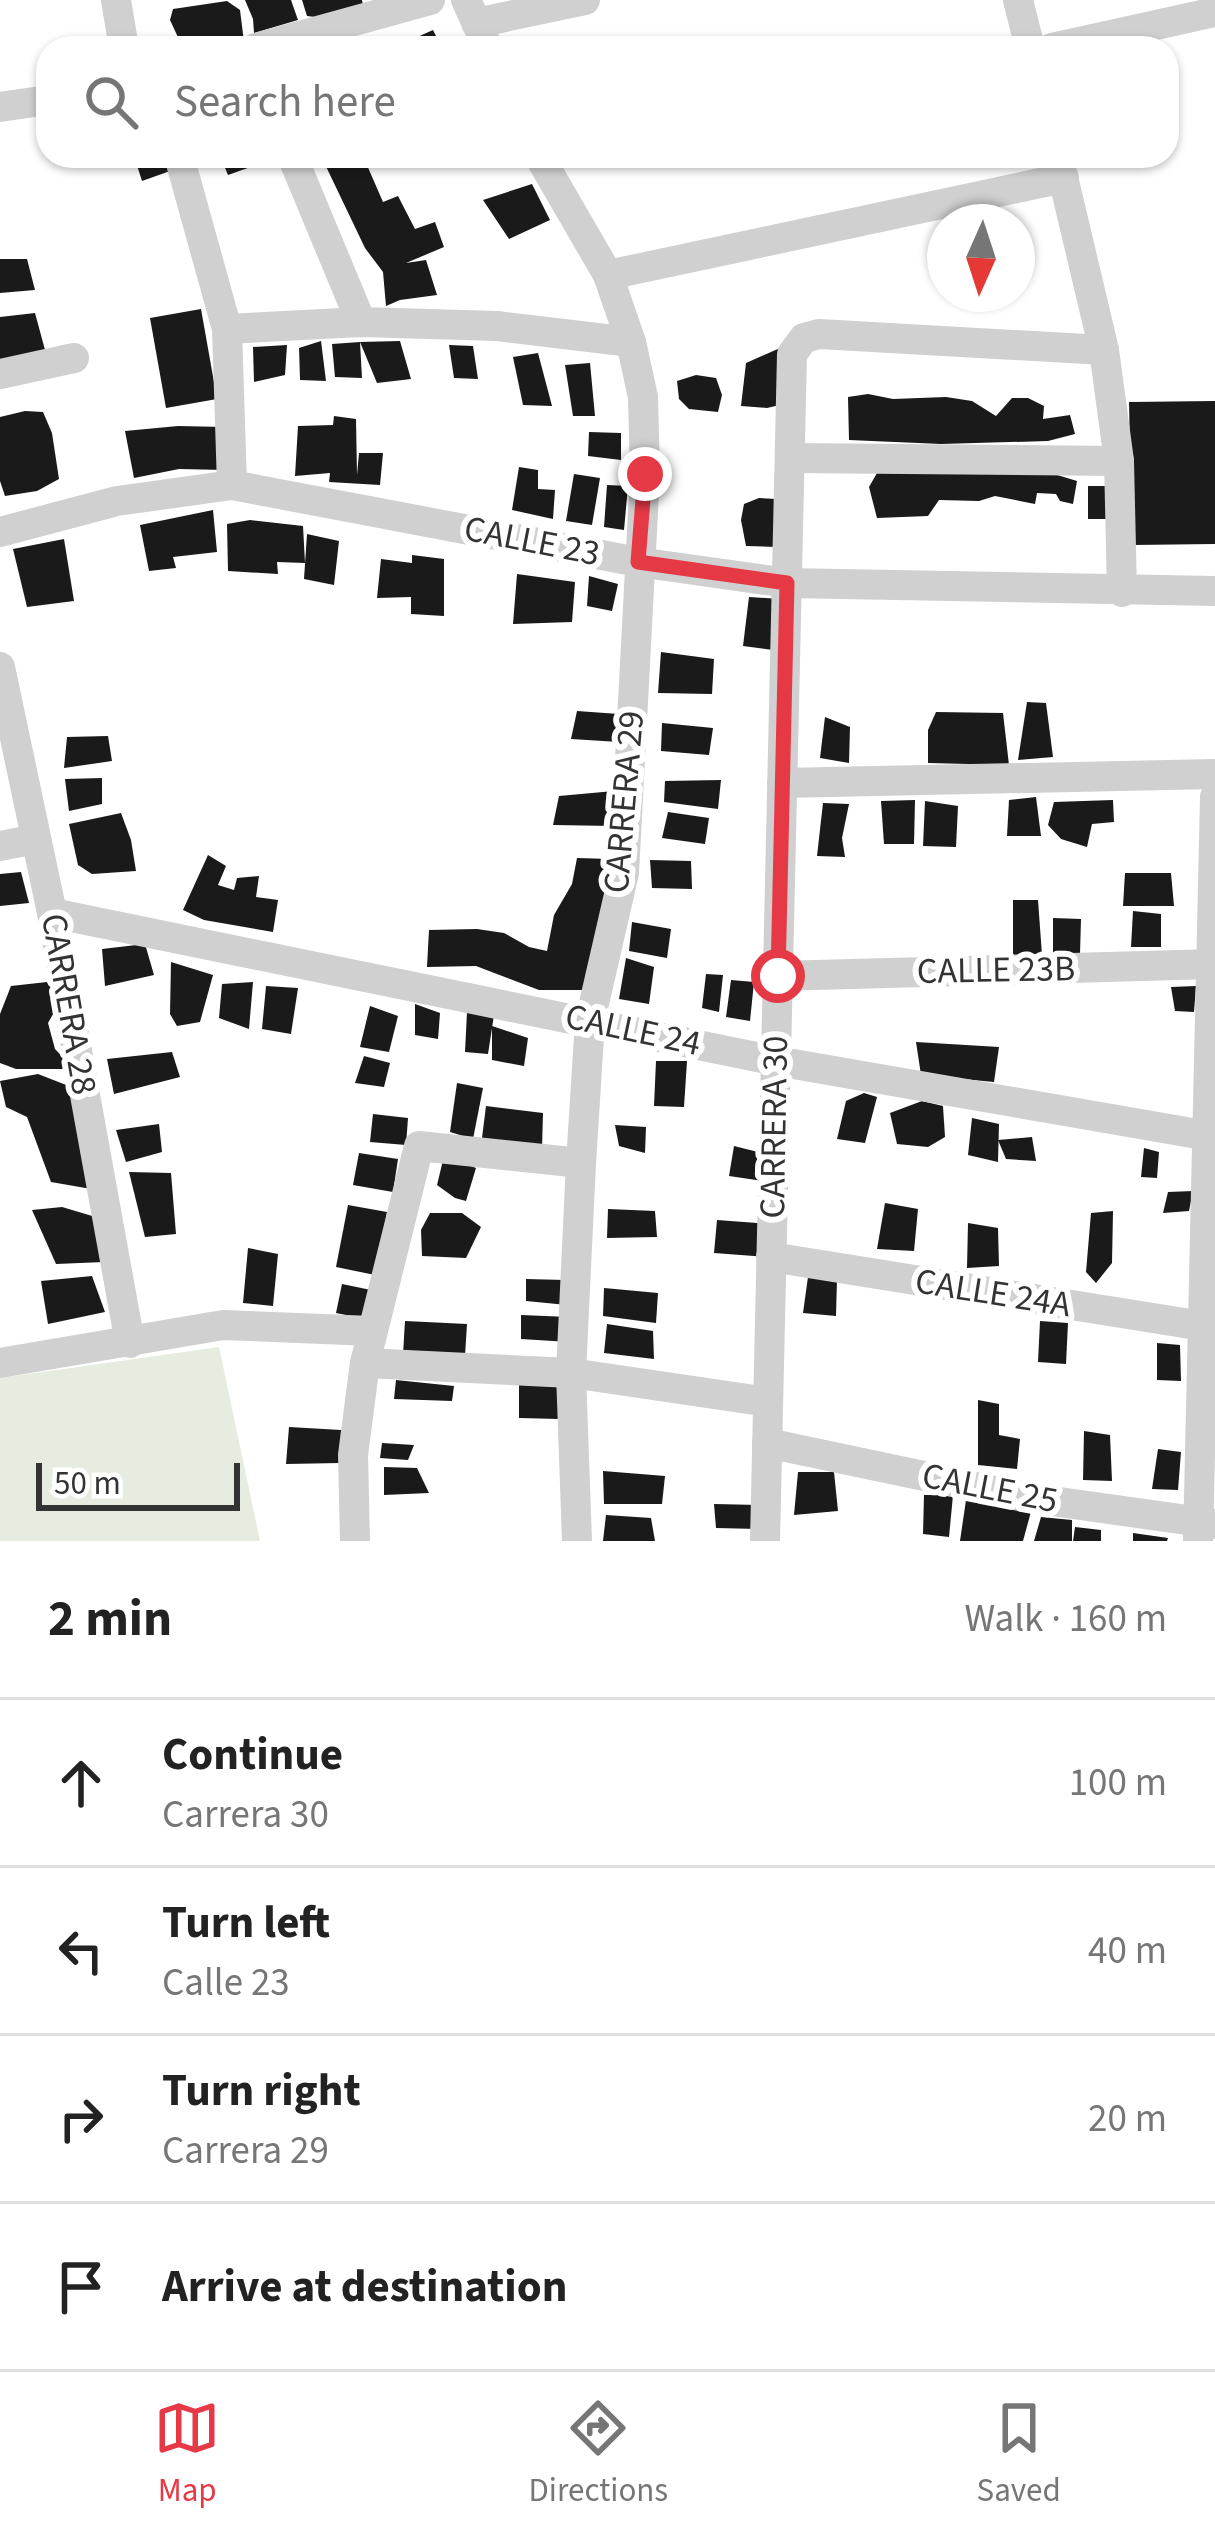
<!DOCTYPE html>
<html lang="en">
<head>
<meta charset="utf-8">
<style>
	:root { --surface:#fff; --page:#f2f2f2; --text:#222; --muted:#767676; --line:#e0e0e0; --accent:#e63946 }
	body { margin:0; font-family:"Source Sans 3",sans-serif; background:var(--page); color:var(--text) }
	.compass { position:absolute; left:927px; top:204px; width:108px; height:108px; border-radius:50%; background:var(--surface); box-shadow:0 3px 9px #0004; rotate:183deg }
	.scale { position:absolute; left:36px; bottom:30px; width:204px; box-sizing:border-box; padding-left:12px; border:6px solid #333; border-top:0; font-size:33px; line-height:42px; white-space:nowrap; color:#333; -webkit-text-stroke:9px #fff; paint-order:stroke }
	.stop { position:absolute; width:36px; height:36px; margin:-27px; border:9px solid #e63946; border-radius:50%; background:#fff }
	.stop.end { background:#e63946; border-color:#fff; box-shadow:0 3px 12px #0008 }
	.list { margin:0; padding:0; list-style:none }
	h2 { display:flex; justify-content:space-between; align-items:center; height:156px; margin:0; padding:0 48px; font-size:51px }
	h2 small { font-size:39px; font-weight:400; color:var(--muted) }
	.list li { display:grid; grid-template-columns:78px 1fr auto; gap:36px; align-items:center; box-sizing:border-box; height:168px; padding:0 48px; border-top:3px solid var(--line) }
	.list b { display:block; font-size:45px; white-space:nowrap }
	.list p { margin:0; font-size:39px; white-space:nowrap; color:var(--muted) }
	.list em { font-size:39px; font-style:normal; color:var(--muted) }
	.icon { flex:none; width:66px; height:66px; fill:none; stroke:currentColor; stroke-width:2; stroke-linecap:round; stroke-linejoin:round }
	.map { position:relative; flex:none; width:1215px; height:1541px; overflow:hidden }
	.search { position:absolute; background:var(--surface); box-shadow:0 3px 9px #0004; left:36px; right:36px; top:36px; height:132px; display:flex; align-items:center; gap:30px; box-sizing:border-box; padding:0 42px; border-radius:36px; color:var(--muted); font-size:45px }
	.sheet { height:828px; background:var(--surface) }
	nav { display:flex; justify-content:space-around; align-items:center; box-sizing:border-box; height:168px; border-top:3px solid var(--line); background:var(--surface); font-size:33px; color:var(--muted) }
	nav a { display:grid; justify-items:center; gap:6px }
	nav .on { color:var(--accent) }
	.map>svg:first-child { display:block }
	.green { fill:#e6ecdf }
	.building { fill:#1a1a1a }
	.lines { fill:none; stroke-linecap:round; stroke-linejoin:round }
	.street { stroke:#d0d0d0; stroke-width:30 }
	.route { stroke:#e63946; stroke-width:15 }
	.labels { text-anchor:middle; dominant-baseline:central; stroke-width:12; stroke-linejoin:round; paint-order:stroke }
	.street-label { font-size:36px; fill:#333; stroke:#fff }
</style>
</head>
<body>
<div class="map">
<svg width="1215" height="1541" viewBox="0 0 1215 1541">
	<rect width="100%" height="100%" fill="#fff"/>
	<path class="green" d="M219 1347 260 1541H0V1378Z"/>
	<g class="building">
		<path d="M245 0H291L298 20 254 33 253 19Z"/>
		<path d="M302 0H362L363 5 323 18 307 16Z"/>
		<path d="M227 1 240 10 244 42 183 48 170 20 173 9Z"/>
		<path d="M433 30 442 48H407L404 43Z"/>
		<path d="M134 156H165L170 171 142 181Z"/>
		<path d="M220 156H278V157L228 175Z"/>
		<path d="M321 156H363L383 202 398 196 415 229 435 222 444 247 406 263 426 260 437 295 400 300 386 306 383 272 365 248Z"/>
		<path d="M532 184 550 220 509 239 483 200Z"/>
		<path d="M0 259H27L35 290 0 293Z"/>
		<path d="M201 309 217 399 166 408 150 318Z"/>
		<path d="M35 313 48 361 0 372V317Z"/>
		<path d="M321 341 326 381 300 380 299 348Z"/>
		<path d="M400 341 411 379 377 383 360 342Z"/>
		<path d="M360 342 362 378 335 377 332 344Z"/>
		<path d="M287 345 285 375 254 382 253 347Z"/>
		<path d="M449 345 473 346 478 379 454 378Z"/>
		<path d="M780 348 784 404 767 408 741 406 746 363Z"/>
		<path d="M538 353 552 406 523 405 513 357Z"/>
		<path d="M590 363 595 416H573L565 365Z"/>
		<path d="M696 375 716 378 722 395 718 412 689 409 679 399 677 381Z"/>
		<path d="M868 394 893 399 946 397 972 401 996 416 1012 398H1028L1044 406 1043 419 1070 415 1075 434 1048 441 941 444 849 440 848 397Z"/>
		<path d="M1215 401V544L1132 545 1129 402Z"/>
		<path d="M25 411 43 412 52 433 59 479 37 491 5 496 0 481V417Z"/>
		<path d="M334 416 356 419 357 475 359 453H383L380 485 329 482 330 473 295 476 298 426 333 425Z"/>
		<path d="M178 426 225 427V470L179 469 134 478 125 431Z"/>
		<path d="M589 432 621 433V460L588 456Z"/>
		<path d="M519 467 538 470V489L555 490 553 519 512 510Z"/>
		<path d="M877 473 1054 474 1077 481 1073 504 1060 501 1056 494 1037 493 1035 504 995 496 979 501 939 500 928 516 877 518 869 487Z"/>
		<path d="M574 474 600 478 592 525 566 521Z"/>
		<path d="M607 485 628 486 624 530 604 527Z"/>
		<rect x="1088" y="486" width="27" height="33"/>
		<path d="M759 498 777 499V547L746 546 741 520 744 504Z"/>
		<path d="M213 510 217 552 173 557 176 568 149 571 140 525Z"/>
		<path d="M250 520 303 526 305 563 277 562 278 574 228 571 227 524Z"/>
		<path d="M307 534 339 541 334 585 304 579Z"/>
		<path d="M64 539 74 601 27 607 13 549Z"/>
		<path d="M412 555 444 559V616L411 614V597L377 598 381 559 412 563Z"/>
		<path d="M517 574 575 582 572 622 513 624Z"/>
		<path d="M589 576 618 584 612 611 587 606Z"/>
		<path d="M749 597 780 599 773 650 743 646Z"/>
		<path d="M661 652 714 659 712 694 658 693Z"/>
		<path d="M1027 702 1046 703 1053 757 1018 760Z"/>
		<path d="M577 711 619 714V742L571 739Z"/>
		<path d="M936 712 1003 713 1009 765 928 763V730Z"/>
		<path d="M825 717 850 727 849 763 820 758Z"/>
		<path d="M662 723 713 728 709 755 661 751Z"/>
		<path d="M108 736 112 761 64 768 67 737Z"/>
		<path d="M102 778V804L69 811 65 779Z"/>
		<path d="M721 780 718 809 664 802 665 781Z"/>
		<path d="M614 791 613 826 553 825 559 796Z"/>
		<path d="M1036 797 1041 836H1007L1009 800Z"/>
		<path d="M915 800 914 844H884L881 801Z"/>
		<path d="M1113 800 1114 822 1092 824 1087 847 1061 839 1048 825 1054 802Z"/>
		<path d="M925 801 958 806 956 847 923 846Z"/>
		<path d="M823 803 849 804 842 838 845 857 817 856Z"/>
		<path d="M668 812 709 818 705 844 662 838Z"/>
		<path d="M121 813 131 840 136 871 92 874 78 865 69 824Z"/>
		<path d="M208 855 226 866 218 885 234 890 237 878 259 876 256 897 278 900 273 932 204 920 183 910Z"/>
		<path d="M577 858 611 859 591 990H539L476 966 427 967 429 930 477 929 504 933 529 947 547 951 554 915 572 884Z"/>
		<path d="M650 860 691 861 692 889 652 888Z"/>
		<path d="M21 872 29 903 0 906V874Z"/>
		<path d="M1125 873H1171L1174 906H1123Z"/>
		<path d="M1013 900H1038L1042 955 1013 959Z"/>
		<path d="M1133 911 1161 914V947H1131Z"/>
		<path d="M1053 918 1081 919 1080 954H1053Z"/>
		<path d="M632 922 671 929 667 958 629 951Z"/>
		<path d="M145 944 154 975 105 986 102 949Z"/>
		<path d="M626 958 654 967 649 1004 619 999Z"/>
		<path d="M171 962 213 975 200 1022 177 1026 170 1014Z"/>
		<path d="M706 974 723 975 719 1012 702 1008Z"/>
		<path d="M731 980 754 982 750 1021 726 1017Z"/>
		<path d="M47 982 61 1000 48 1023 55 1049 74 1069H16L0 1063V1014L11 986Z"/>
		<path d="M253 982 249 1029 219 1018 222 984Z"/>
		<path d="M266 986 298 988 291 1034 262 1029Z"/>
		<path d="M1196 986 1194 1012 1175 1011 1171 987Z"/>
		<path d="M415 1004 440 1013 438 1039 415 1035Z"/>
		<path d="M370 1006 398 1016 389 1052 360 1047Z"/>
		<path d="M467 1012 494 1015 488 1054 465 1052Z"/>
		<path d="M492 1026 528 1038 524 1066 492 1060Z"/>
		<path d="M916 1042 999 1047 994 1082 921 1075Z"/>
		<path d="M172 1052 180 1077 114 1094 107 1059Z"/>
		<path d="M364 1056 390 1063 384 1087 355 1083Z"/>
		<path d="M656 1061H687L684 1107 654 1106Z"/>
		<path d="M38 1074 79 1090 97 1190 51 1182 27 1117 6 1107 0 1081Z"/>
		<path d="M457 1083 483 1088 473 1139 450 1132Z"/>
		<path d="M864 1093 877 1097 865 1143 837 1139 846 1101Z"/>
		<path d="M922 1101 943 1106 945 1137 928 1147 897 1144 890 1113Z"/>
		<path d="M486 1106 543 1113 542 1148 482 1138Z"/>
		<path d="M373 1114 408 1118 406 1145 370 1142Z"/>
		<path d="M972 1118 999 1124 998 1162 968 1155Z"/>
		<path d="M159 1124 162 1152 126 1162 116 1130Z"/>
		<path d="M615 1125 646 1127 645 1153 619 1146Z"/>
		<path d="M1032 1137 1036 1161 1006 1159 998 1140Z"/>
		<path d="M734 1146 762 1153 763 1181 729 1176Z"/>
		<path d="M1144 1148 1159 1152 1157 1178 1141 1177Z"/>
		<path d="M359 1153 398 1159 393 1192 353 1185Z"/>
		<path d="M444 1156 476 1168 466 1201 455 1198 437 1185Z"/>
		<path d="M129 1172 171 1173 176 1234 145 1237Z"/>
		<path d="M1193 1191 1189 1211 1163 1213 1168 1192Z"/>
		<path d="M885 1203 918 1209 914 1251 877 1249Z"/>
		<path d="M348 1205 387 1212 375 1275 336 1267Z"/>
		<path d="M62 1207 99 1218 104 1262 56 1264 32 1210Z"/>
		<path d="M608 1209 655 1211 657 1237 607 1238Z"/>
		<path d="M1113 1211 1112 1263 1096 1283 1086 1272 1091 1213Z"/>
		<path d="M430 1213H462L481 1227 466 1258 422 1256 421 1230Z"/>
		<path d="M717 1220 770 1224 767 1257 714 1253Z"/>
		<path d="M968 1223 998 1228 999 1266 967 1268Z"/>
		<path d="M248 1248 278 1254 273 1306 243 1303Z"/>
		<path d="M92 1276 105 1312 48 1324 41 1281Z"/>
		<path d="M808 1277 837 1279 836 1316 803 1313Z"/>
		<path d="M526 1279 565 1280 567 1305 526 1301Z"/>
		<path d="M342 1284 371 1290 365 1319 336 1313Z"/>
		<path d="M604 1288 658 1293 656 1323 603 1316Z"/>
		<path d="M521 1315 569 1317V1342L521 1339Z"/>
		<path d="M405 1321 467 1324 465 1356 403 1354Z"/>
		<path d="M1040 1321 1068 1323 1066 1364 1038 1362Z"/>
		<path d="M607 1324 653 1331 654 1359 604 1353Z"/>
		<path d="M1157 1343 1180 1345 1181 1381 1157 1380Z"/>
		<path d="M396 1380 454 1386 452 1401 394 1399Z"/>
		<path d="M519 1383 560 1385 559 1419 519 1418Z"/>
		<path d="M978 1400 999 1404V1435L1020 1439 1017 1469 978 1465Z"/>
		<path d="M289 1427 341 1430 340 1463 286 1464Z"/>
		<path d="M1084 1431 1110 1435 1112 1481 1083 1480Z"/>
		<path d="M382 1443 414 1445 408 1460 380 1458Z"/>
		<path d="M1158 1449 1181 1452 1178 1490 1152 1489Z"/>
		<path d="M384 1467 417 1468 429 1493 384 1495Z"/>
		<path d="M603 1471 665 1476 662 1504H604Z"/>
		<path d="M798 1472H834L838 1511 794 1515Z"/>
		<path d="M924 1495H953L949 1537 923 1534Z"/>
		<path d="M966 1500 1032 1508 1023 1541H960Z"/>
		<path d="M714 1504 759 1505V1529L716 1528Z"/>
		<path d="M606 1515 651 1518 655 1541H603Z"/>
		<path d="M1041 1517 1072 1520V1541H1034Z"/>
		<path d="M1075 1527 1101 1530V1541H1073Z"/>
		<path d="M1133 1533 1168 1538 1167 1541H1133Z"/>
	</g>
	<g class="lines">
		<g class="street">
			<path d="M116 0 124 48"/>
			<path d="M466 0 488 48"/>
			<path d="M1018 0 1030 48"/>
			<path d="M476 23 585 0"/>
			<path d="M256 48 430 0"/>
			<path d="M1052 48 1215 12"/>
			<path d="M0 107 48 100"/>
			<path d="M179 156 227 329 232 485"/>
			<path d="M292 156 361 322"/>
			<path d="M539 156 608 275 631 342 643 397 645 474 624 873 590 1021 581 1163 571 1373 577 1541"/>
			<path d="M1058 156 1104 350 1119 461 1122 592"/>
			<path d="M608 275 1064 178"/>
			<path d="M227 329 361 322 497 326 631 342"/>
			<path d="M0 374 74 358"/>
			<path d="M790 458 1119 461"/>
			<path d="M0 532 117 501 232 485 638 562 787 583 1215 591"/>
			<path d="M0 667 52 913 130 1343"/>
			<path d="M782 783 1215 774"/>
			<path d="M0 846 36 839"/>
			<path d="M52 913 776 1061 1215 1137"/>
			<path d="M778 976 1215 964"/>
			<path d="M771 1257 1215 1328"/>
			<path d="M0 1363 223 1325 372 1331"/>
			<path d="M365 1363 571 1373 768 1402"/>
			<path d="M767 1443 1024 1497 1215 1524"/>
			<path d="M355 1541 353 1455 365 1363 419 1146 581 1163"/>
			<path d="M765 1541 792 354 804 338 819 334 1104 350"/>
			<path d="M1198 1541 1215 797"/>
		</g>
	</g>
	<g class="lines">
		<path class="route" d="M645 474 638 562 787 583 778 976"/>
	</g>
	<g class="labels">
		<g class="street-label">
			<text transform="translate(532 541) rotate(11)">CALLE 23</text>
			<text transform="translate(624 802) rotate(-85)">CARRERA 29</text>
			<text transform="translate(996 970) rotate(-1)">CALLE 23B</text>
			<text transform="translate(69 1004) rotate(80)">CARRERA 28</text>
			<text transform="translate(633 1030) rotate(12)">CALLE 24</text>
			<text transform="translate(774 1127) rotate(-89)">CARRERA 30</text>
			<text transform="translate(993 1293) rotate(9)">CALLE 24A</text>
			<text transform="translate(990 1488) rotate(11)">CALLE 25</text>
		</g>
	</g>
</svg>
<svg class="compass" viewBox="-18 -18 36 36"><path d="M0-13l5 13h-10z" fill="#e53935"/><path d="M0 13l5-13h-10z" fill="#767676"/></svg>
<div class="scale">50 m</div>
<div class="stop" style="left:778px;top:976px"></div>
<div class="stop end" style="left:645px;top:474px"></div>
<div class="search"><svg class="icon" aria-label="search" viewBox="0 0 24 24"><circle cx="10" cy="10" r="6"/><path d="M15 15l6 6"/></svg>Search here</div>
</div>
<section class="sheet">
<h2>2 min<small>Walk · 160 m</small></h2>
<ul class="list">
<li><svg class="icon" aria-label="ahead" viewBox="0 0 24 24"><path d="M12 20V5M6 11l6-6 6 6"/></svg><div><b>Continue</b><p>Carrera 30</p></div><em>100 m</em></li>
<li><svg class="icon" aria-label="left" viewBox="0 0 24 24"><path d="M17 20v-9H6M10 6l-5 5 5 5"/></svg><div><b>Turn left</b><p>Calle 23</p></div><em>40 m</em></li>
<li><svg class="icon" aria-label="right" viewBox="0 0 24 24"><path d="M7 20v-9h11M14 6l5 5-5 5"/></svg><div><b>Turn right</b><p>Carrera 29</p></div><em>20 m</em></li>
<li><svg class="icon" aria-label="arrive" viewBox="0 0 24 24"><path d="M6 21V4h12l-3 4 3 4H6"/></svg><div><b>Arrive at destination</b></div></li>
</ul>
</section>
<nav>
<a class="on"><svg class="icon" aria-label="map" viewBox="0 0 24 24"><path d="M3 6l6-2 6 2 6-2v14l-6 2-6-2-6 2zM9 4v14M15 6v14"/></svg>Map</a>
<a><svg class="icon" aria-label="directions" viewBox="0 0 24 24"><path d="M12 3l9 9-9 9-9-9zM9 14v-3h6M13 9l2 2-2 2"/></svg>Directions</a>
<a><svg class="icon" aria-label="saved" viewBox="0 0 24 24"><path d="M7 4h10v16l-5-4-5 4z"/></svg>Saved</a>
</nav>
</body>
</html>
